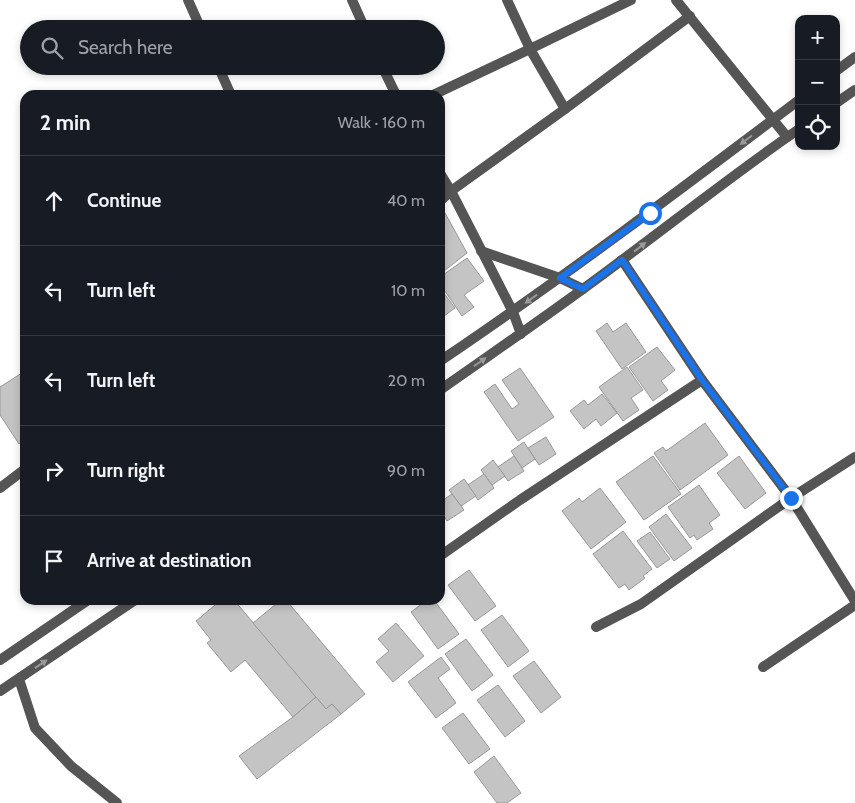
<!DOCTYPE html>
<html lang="en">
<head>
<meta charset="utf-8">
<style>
	:root { --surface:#171b24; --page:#242831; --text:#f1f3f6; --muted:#9ea1a6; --line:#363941 }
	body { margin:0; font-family:Cabin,sans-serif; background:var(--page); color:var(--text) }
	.controls { position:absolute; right:15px; top:15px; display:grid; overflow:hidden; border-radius:10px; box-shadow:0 2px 8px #0003 }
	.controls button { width:45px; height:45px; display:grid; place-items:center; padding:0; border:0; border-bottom:1px solid var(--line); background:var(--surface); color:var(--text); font:25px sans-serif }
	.stop { position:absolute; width:15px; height:15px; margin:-11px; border:4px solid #1a73e8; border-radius:50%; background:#fff }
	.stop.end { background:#1a73e8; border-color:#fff; box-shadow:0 1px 5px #0008 }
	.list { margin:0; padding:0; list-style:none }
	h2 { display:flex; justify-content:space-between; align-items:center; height:65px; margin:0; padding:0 20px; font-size:21px }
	h2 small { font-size:16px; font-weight:400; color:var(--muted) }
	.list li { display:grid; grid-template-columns:32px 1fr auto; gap:15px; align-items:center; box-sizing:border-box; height:90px; padding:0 20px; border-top:1px solid var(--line) }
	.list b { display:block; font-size:19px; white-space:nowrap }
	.list em { font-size:16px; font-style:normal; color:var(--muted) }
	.icon { flex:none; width:28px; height:28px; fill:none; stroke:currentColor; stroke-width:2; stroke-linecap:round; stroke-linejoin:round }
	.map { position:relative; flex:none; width:855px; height:803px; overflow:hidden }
	.search { position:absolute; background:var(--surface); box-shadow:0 2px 8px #0003; left:20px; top:20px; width:425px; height:55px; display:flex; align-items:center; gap:12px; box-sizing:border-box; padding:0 18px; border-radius:28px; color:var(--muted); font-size:19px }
	.panel { position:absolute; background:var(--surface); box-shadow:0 2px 8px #0003; left:20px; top:90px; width:425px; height:515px; border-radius:15px }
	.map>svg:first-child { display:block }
	.building { fill:#c4c4c4; stroke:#999 }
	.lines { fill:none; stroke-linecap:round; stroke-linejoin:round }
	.street { stroke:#555; stroke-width:10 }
	.oneway { fill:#999 }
	.route { stroke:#1a73e8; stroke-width:6 }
</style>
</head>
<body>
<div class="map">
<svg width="855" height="803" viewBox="0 0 855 803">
	<rect width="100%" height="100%" fill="#fff"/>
	<g class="building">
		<path d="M445 213 467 253 444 271 440 265V218Z"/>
		<path d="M467 258 484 281 464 295 474 307 462 316 440 284V277Z"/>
		<path d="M440 288 455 308 440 319Z"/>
		<path d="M607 323 613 332 626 323 646 352 622 369 596 331Z"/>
		<path d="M657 347 675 370 661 381 668 390 653 401 629 367Z"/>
		<path d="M627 367 643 390 631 398 639 410 623 421 599 387Z"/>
		<path d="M520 368 554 417 518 441 484 392 495 384 512 409 519 404 502 380Z"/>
		<path d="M25 371V440L19 444 0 415V387Z"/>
		<path d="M602 394 617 413 601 426 596 419 584 429 570 411 584 400 588 405Z"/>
		<path d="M705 423 728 455 680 490 654 453 663 447 666 451Z"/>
		<path d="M546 437 556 454 539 465 528 448Z"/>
		<path d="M524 442 535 459 522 468 511 451Z"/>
		<path d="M514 456 524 471 508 481 498 467Z"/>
		<path d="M653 456 681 494 644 520 616 482Z"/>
		<path d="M739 456 766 493 745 509 717 473Z"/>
		<path d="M493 460 505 476 492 485 481 470Z"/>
		<path d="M484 474 494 488 478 500 468 485Z"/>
		<path d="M464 479 476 496 461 506 449 490Z"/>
		<path d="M699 485 720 515 709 523 713 529 697 540 694 535 690 538 668 507Z"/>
		<path d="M600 488 626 522 591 549 562 511 579 498 582 502Z"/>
		<path d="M452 494 464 510 447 521 440 510V502Z"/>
		<path d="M666 514 692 548 674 561 649 527Z"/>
		<path d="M623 531 652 569 643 576 645 578 629 590 625 584 619 588 593 554Z"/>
		<path d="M650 532 670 559 657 568 637 541Z"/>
		<path d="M469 570 496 606 475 621 448 585Z"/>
		<path d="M221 600H234L316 697 293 717 245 660 231 672 207 643 211 640 196 621Z"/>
		<path d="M281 600H286L365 694 341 714 332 704 326 709 253 623Z"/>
		<path d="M427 600H434L459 634 438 649 411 612Z"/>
		<path d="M502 615 529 651 508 667 481 630Z"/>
		<path d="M396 623 424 656 393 682 376 662 389 651 378 639Z"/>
		<path d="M466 639 493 675 472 691 445 654Z"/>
		<path d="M441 657 450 669 438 678 456 703 436 718 408 682Z"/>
		<path d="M534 661 561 697 541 713 513 676Z"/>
		<path d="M498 685 525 721 505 737 477 700Z"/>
		<path d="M316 697 326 709 332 704 341 714 257 779 239 756 293 717Z"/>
		<path d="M463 713 490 749 469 764 442 728Z"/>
		<path d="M494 756 521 793 507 803H497L474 772Z"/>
	</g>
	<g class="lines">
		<g class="street">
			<path d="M188 0 201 29"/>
			<path d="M352 0 365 29"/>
			<path d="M507 0 530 49 565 109"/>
			<path d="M676 0 787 137"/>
			<path d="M218 66 231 95"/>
			<path d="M382 66 396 95"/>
			<path d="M836 71 855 57"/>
			<path d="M433 95 530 49 631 0"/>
			<path d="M836 103 855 90"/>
			<path d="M440 173 451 191 513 312 521 334"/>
			<path d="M440 201 451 191 565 109 690 16"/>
			<path d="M481 251 560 278 583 289"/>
			<path d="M622 260 702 380 791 498 855 601"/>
			<path d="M440 361C563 278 681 189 799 100"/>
			<path d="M440 390C501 347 563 305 622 260 681 216 738 171 799 129"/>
			<path d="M0 488 25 469"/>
			<path d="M440 556 520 500 702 380"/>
			<path d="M596 627 641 604 791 498 855 457"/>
			<path d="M0 660 88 600"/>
			<path d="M763 667 855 605"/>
			<path d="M19 679 35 728 71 766 117 803"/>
			<path d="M0 691 135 600"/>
		</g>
	</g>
	<defs><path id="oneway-solid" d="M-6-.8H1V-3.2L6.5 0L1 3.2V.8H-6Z" transform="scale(1.25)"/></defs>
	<g class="oneway">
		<use href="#oneway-solid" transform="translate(746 140) rotate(143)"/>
		<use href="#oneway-solid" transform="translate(640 247) rotate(-38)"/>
		<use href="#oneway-solid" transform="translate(531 299) rotate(144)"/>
		<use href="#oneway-solid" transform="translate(480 362) rotate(-35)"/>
		<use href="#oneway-solid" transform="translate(41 664) rotate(-34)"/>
	</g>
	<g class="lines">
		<path class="route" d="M650 213 560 278 583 289 622 260 702 380 791 498"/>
	</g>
</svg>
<div class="controls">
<button>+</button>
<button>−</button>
<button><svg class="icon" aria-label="locate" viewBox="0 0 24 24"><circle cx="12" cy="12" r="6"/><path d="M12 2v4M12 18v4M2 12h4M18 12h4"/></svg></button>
</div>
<div class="stop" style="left:650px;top:213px"></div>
<div class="stop end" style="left:791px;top:498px"></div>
<div class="search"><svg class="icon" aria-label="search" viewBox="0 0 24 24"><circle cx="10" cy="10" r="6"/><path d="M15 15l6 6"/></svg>Search here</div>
<section class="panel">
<h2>2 min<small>Walk · 160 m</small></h2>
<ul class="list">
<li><svg class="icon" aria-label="ahead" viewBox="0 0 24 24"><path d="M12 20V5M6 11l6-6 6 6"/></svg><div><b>Continue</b></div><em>40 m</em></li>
<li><svg class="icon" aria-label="left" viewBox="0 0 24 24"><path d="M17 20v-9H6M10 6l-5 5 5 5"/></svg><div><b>Turn left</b></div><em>10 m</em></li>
<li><svg class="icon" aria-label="left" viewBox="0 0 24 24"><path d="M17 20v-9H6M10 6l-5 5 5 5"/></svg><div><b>Turn left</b></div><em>20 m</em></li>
<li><svg class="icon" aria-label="right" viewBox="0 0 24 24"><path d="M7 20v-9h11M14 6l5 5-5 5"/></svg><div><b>Turn right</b></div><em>90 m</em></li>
<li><svg class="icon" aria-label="arrive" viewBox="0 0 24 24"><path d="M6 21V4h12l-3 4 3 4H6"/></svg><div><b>Arrive at destination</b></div></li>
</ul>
</section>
</div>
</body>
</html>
